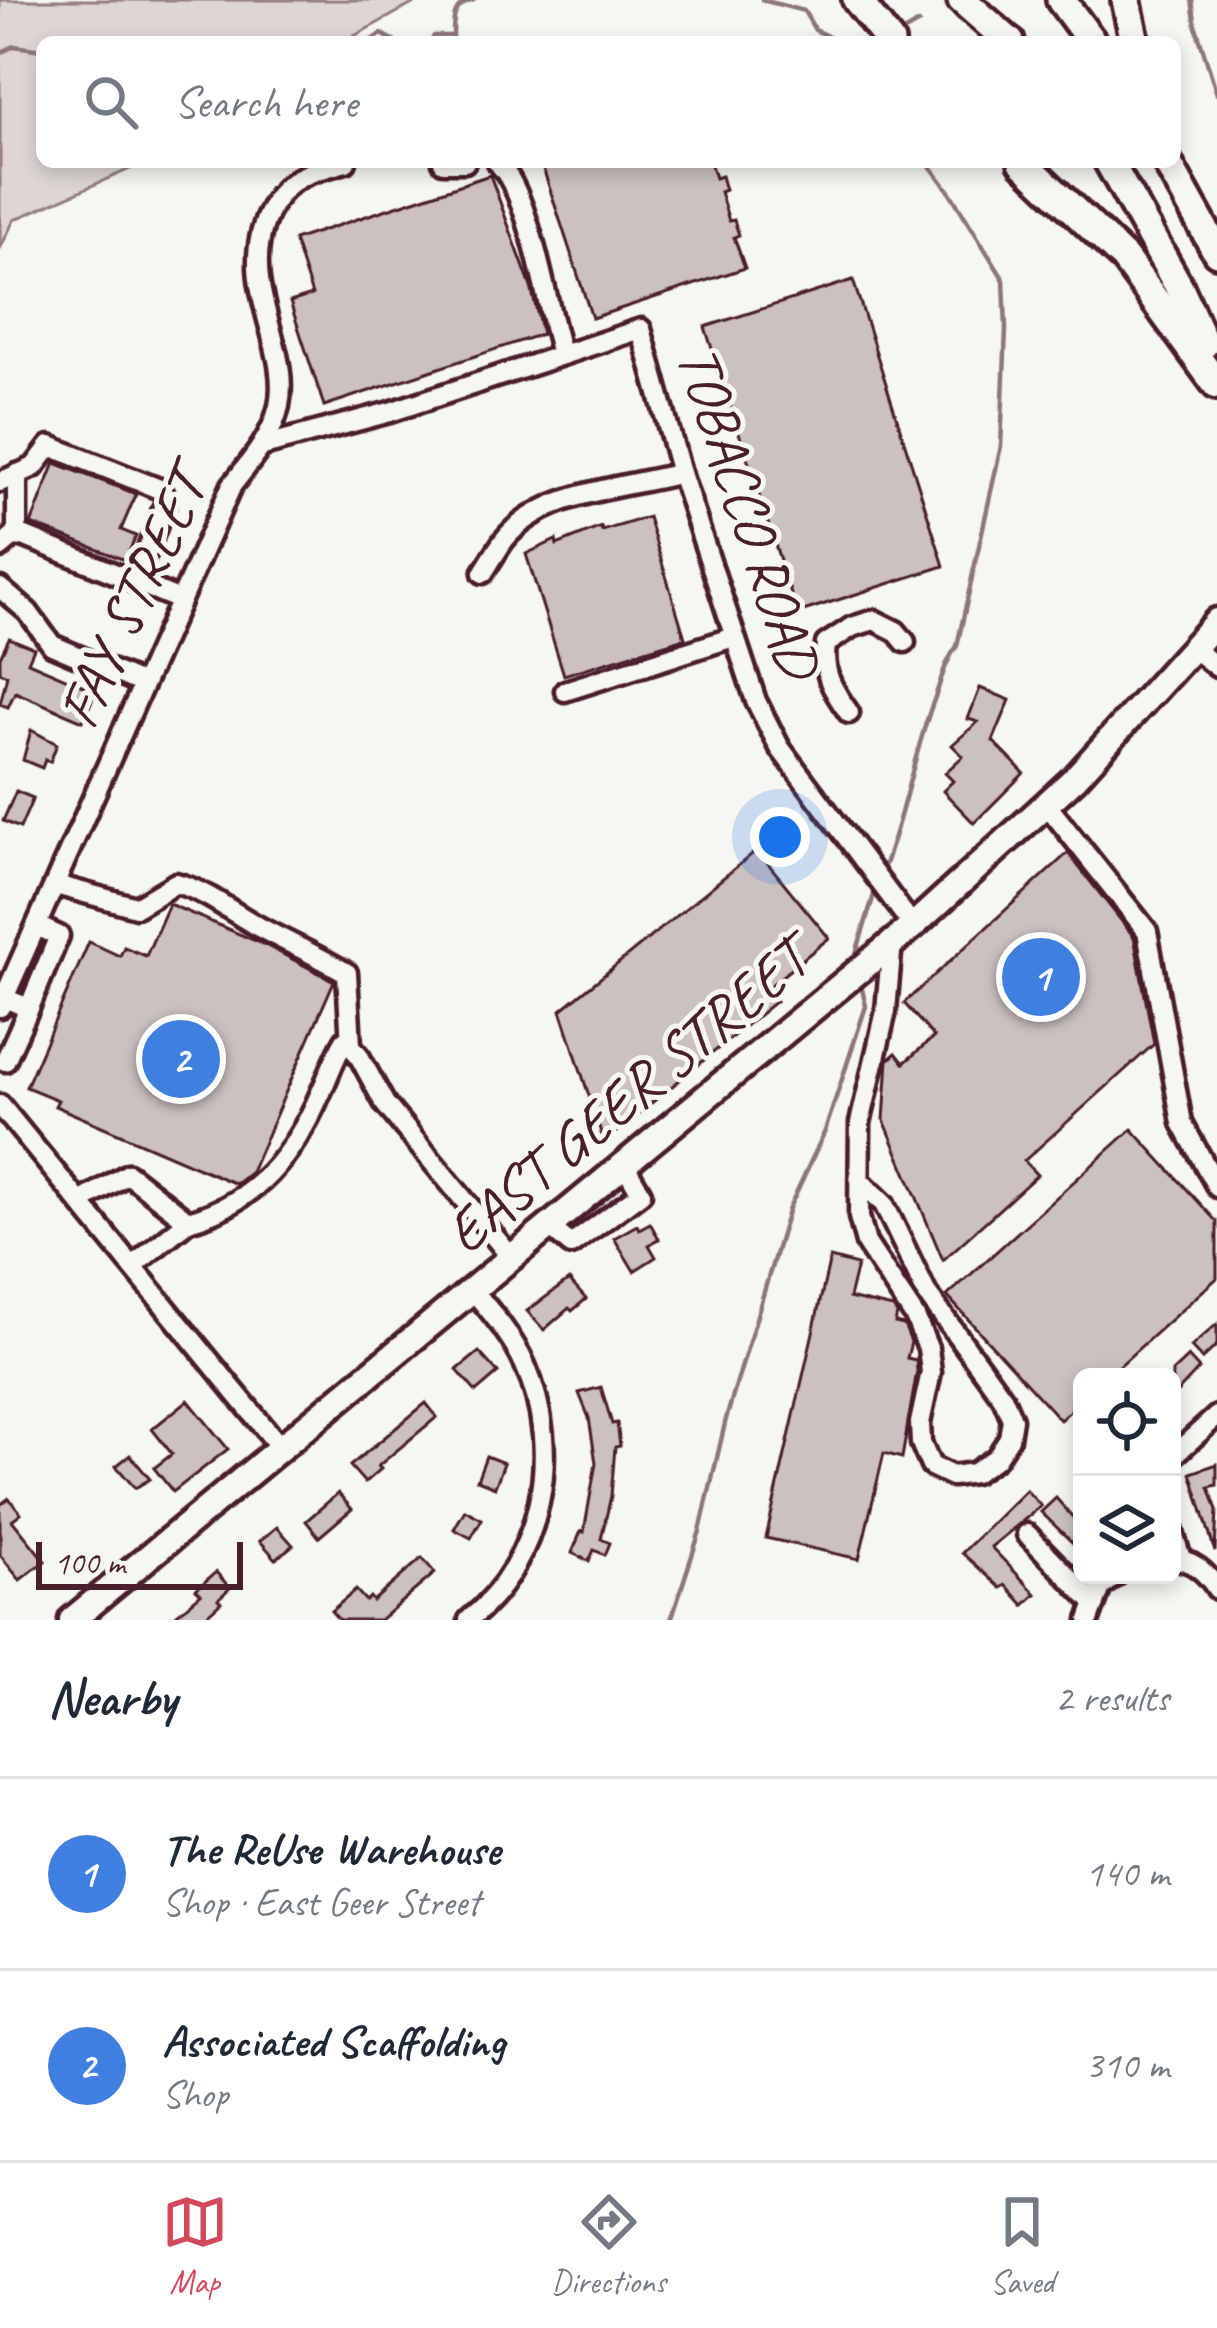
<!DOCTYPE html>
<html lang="en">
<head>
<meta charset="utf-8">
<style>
	:root { --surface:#fff; --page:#f2f2f3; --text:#1f2937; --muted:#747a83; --line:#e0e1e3; --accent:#d1495b }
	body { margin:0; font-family:Caveat,sans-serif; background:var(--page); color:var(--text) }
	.controls { position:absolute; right:36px; bottom:36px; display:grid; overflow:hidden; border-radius:18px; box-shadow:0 6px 18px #0003 }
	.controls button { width:108px; height:108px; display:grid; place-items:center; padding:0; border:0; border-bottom:3px solid var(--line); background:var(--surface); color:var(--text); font:60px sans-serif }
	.scale { position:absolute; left:36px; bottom:30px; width:207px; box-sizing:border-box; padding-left:12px; border:6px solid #4a1f2b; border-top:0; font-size:33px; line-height:42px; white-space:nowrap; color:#4a1f2b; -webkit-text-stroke:9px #f6f6f2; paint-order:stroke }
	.you { position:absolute; left:780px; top:837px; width:42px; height:42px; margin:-30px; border:9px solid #fff; border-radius:50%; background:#1a73e8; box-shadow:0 0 0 18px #1a73e833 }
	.badge { display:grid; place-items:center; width:78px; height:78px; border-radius:50%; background:var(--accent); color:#fff; font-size:39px; font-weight:700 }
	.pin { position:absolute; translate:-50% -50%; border:6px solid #fff; box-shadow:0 3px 12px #0006 }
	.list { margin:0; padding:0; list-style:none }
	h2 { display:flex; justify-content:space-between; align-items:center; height:156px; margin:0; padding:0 48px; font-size:51px }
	h2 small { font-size:39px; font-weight:400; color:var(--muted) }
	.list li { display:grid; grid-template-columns:78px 1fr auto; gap:36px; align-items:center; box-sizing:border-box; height:192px; padding:0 48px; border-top:3px solid var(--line) }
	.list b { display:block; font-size:45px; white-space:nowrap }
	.list p { margin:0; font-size:39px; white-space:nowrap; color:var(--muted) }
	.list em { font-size:39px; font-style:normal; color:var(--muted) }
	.icon { flex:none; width:66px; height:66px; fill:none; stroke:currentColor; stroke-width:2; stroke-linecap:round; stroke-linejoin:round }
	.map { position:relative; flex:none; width:1217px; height:1620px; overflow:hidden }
	.search { position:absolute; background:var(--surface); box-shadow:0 6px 18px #0003; left:36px; right:36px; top:36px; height:132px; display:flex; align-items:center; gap:30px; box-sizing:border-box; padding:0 42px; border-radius:18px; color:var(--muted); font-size:45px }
	.sheet { height:540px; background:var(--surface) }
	nav { display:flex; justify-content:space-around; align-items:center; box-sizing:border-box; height:168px; border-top:3px solid var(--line); background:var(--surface); font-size:33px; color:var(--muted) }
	nav a { display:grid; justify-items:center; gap:6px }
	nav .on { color:var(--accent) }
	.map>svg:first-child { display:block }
	.green { fill:#ddd6d5; stroke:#947a80; stroke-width:3 }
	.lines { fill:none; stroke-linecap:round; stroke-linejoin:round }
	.stream { stroke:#8e747a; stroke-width:4.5 }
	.building { fill:#ccc1c0; stroke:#4a1f2b; stroke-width:3 }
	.minor-casing { stroke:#4a1f2b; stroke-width:27 }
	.major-casing { stroke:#4a1f2b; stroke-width:33 }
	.highway-casing { stroke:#4a1f2b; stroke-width:36 }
	.minor { stroke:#f6f6f2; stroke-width:18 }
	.major { stroke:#f6f6f2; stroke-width:24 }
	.highway { stroke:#f6f6f2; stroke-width:27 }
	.labels { text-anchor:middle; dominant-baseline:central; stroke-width:10; stroke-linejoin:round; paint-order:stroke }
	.street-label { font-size:60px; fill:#4a1f2b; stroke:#f6f6f2 }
</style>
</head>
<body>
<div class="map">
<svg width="1217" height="1620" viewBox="0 0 1217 1620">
	<rect width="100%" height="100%" fill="#f6f6f2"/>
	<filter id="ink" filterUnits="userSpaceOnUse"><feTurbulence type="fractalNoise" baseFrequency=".00833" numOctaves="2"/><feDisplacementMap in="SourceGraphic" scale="24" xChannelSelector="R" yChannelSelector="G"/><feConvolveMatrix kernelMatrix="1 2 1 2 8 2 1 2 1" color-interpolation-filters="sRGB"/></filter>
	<g filter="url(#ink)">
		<path class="green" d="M0 0H420L343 42H42V162H146L14 220 0 249Z"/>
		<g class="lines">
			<g class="stream">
				<path d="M762 0 804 11 815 30 839 42"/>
				<path d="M1192 0 1196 27 1217 94"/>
				<path d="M896 36 919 23"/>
				<path d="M368 42 382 34 396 42"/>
				<path d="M431 42 434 36H453C453 17 453 5 474 0"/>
				<path d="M0 53 14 46 42 50"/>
				<path d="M881 875C903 819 912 761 932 705 941 683 943 665 957 646L1001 446 1006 329 1004 280 949 191 927 162"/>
				<path d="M854 960 877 885"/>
				<path d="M671 1620 700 1531 726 1419 789 1208 825 1131 866 1006 862 989"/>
			</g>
		</g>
		<g class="building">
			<path d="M541 162H710L715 178 721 176 725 190 720 192 729 221 734 220 739 235 734 237 745 268 592 318Z"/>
			<path d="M490 175 531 287 542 334 324 406 290 302 312 295 294 240Z"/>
			<path d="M853 280 944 566 797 613 705 327Z"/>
			<path d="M55 463 136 494 121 530 136 536 125 560 31 524Z"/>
			<path d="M648 517 685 638 564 675 526 554 556 540 557 545 601 527 602 531Z"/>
			<path d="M9 638 34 648 28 662 96 691 83 721 15 692 8 707 0 704 7 675 0 672V657Z"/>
			<path d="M980 688 1010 700 993 741 1024 773 974 823 943 791 953 781 945 773 963 756 952 745 978 722 968 719Z"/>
			<path d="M31 730 57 744 50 762 45 760 42 768 23 760Z"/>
			<path d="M16 791 33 798 20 828 3 821Z"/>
			<path d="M757 850 829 938 766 989 776 1001 604 1142 561 1010Z"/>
			<path d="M1068 853 1134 937 1154 1044 1024 1161 1037 1175 943 1260 884 1120 888 1060 896 1053 904 1063 934 1037 904 1003Z"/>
			<path d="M169 904 263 944 334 981 251 1172 236 1184 55 1106 58 1100 26 1087 89 942 120 956 124 947 146 956Z"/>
			<path d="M1132 1129 1217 1222V1278L1107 1377H1082V1400L1060 1420 947 1296Z"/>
			<path d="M650 1223 659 1239 649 1245 656 1257 634 1271 614 1238 637 1225 639 1229Z"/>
			<path d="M830 1258 857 1265 849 1298 893 1308 897 1314 895 1323 904 1325 911 1342 907 1358 916 1360 917 1371 902 1458 884 1453 859 1559 766 1538Z"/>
			<path d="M569 1280 586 1299 572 1311 569 1308 544 1330 527 1311Z"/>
			<path d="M1217 1324V1345L1202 1359 1191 1347Z"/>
			<path d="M479 1352 498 1373 476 1392 457 1370Z"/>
			<path d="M1188 1357 1199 1369 1172 1398V1372Z"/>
			<path d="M601 1387 612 1424 617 1423 620 1446 615 1447 611 1496 601 1539 610 1543 605 1555 594 1550 589 1561 572 1553 581 1531 584 1532 596 1463 589 1418 579 1393Z"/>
			<path d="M188 1400 228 1449 173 1492 154 1468 172 1454 152 1429Z"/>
			<path d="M426 1403 437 1417 378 1466 381 1469 365 1483 350 1466Z"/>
			<path d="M130 1455 150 1479 135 1488 116 1466Z"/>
			<path d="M486 1456 504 1463 495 1487 477 1480Z"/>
			<path d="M1217 1464V1485L1209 1487 1217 1510 1215 1552 1191 1473Z"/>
			<path d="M1026 1490 1041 1506 991 1547 1036 1594 1024 1605 1006 1585 1001 1588 962 1553Z"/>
			<path d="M338 1493 352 1509 319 1537 306 1521Z"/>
			<path d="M9 1498 21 1513 12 1520 45 1561 20 1580 0 1555V1505Z"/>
			<path d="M1056 1498 1082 1528V1552L1041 1512Z"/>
			<path d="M465 1510 482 1519 471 1538 454 1529Z"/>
			<path d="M277 1527 293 1545 276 1559 260 1541Z"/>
			<path d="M422 1558 435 1573 380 1620H339L331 1611 356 1590 366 1601 370 1597 373 1601Z"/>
			<path d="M216 1572 230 1588 218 1599 221 1602 201 1620H170L201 1594 196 1589Z"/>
		</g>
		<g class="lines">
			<g class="minor-casing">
				<g id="minor">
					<path d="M443 162H465"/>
					<path d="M497 162C530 192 546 306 561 353"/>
					<path d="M263 446 390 412 641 329 681 473 756 701 780 748 913 926"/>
					<path d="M0 482 34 467 50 446 162 490 166 501 135 583"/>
					<path d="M17 537V474"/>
					<path d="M0 548 13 537 23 536 180 600"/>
					<path d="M483 573C490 562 497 550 504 540 543 491 625 488 681 473"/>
					<path d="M0 588 28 612 52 645 143 684"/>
					<path d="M1194 649 1217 667"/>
					<path d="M565 691 734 637"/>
					<path d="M849 713C832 689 822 673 826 644L852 627 874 620 896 631 905 642"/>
					<path d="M1047 805 1147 931 1182 1123 1217 1187"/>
					<path d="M56 885 136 907 176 883C209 892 232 913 261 928 290 944 319 956 347 973L351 1045"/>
					<path d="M4 998 29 1008 59 936 37 926"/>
					<path d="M0 1007 232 485C251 461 272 437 279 406 291 347 241 291 264 224 280 179 303 174 346 162"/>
					<path d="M5 1061 29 1008"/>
					<path d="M0 1105 281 1448"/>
					<path d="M862 1183 884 1204 927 1294 1003 1398 1012 1419 1009 1438 996 1458 974 1473 952 1476 931 1466 921 1443 920 1423 931 1372 928 1348 915 1317 866 1243 859 1217 860 1123 886 1011 892 942"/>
					<path d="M80 1202 128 1174 188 1221 133 1266"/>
					<path d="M188 1221C256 1203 294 1155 321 1092 329 1075 335 1056 345 1040L358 1054 385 1104 511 1257"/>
					<path d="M549 1226 571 1245 641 1193 624 1164"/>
					<path d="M1172 1457 1217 1416"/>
					<path d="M1172 1529 1181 1559"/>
					<path d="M1027 1534 1095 1604"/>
					<path d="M1172 1559C1192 1559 1207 1573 1217 1589"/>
					<path d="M469 1620C543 1560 563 1451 525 1365 512 1336 492 1313 472 1289"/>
					<path d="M1089 1620 1101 1587 1117 1575"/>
				</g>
			</g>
			<g class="major-casing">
				<path id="major" d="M72 1620 913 926 1075 778 1217 621"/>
			</g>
			<g class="highway-casing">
				<g id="highway">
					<path d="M857 0 890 42"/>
					<path d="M962 0 1010 42"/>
					<path d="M1061 0 1092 42"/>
					<path d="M1126 0 1135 42"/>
					<path d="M1023 162 1124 258 1217 385"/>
					<path d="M1109 162 1178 285 1204 344"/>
					<path d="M1167 162 1217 252"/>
				</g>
			</g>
			<use href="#minor" class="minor"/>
			<use href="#major" class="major"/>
			<use href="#highway" class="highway"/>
		</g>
	</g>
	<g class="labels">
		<g class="street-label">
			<text transform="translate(749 511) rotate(72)">TOBACCO ROAD</text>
			<text transform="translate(132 599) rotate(-65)">FAY STREET</text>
			<text transform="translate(626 1096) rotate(-40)">EAST GEER STREET</text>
		</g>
	</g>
</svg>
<div class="controls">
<button><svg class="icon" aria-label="locate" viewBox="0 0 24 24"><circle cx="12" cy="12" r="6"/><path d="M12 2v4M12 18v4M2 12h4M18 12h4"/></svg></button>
<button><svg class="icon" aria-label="layers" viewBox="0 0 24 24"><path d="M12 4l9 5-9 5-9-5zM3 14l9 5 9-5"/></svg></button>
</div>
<div class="scale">100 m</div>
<div class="you"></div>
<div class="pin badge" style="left:1041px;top:977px;background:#3f7fe0">1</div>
<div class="pin badge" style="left:181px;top:1059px;background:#3f7fe0">2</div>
<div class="search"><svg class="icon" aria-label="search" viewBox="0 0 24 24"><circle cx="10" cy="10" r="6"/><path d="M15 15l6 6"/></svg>Search here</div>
</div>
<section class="sheet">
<h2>Nearby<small>2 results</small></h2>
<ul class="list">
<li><span class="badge" style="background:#3f7fe0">1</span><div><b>The ReUse Warehouse</b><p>Shop · East Geer Street</p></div><em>140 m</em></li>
<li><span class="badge" style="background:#3f7fe0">2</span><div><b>Associated Scaffolding</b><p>Shop</p></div><em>310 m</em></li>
</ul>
</section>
<nav>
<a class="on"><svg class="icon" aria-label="map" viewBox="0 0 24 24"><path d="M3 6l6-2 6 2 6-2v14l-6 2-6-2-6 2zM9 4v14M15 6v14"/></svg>Map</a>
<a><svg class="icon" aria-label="directions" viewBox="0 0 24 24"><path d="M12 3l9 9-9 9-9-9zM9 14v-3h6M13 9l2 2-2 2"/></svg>Directions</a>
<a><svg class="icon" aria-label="saved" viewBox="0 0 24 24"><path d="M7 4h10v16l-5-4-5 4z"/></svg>Saved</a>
</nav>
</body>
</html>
